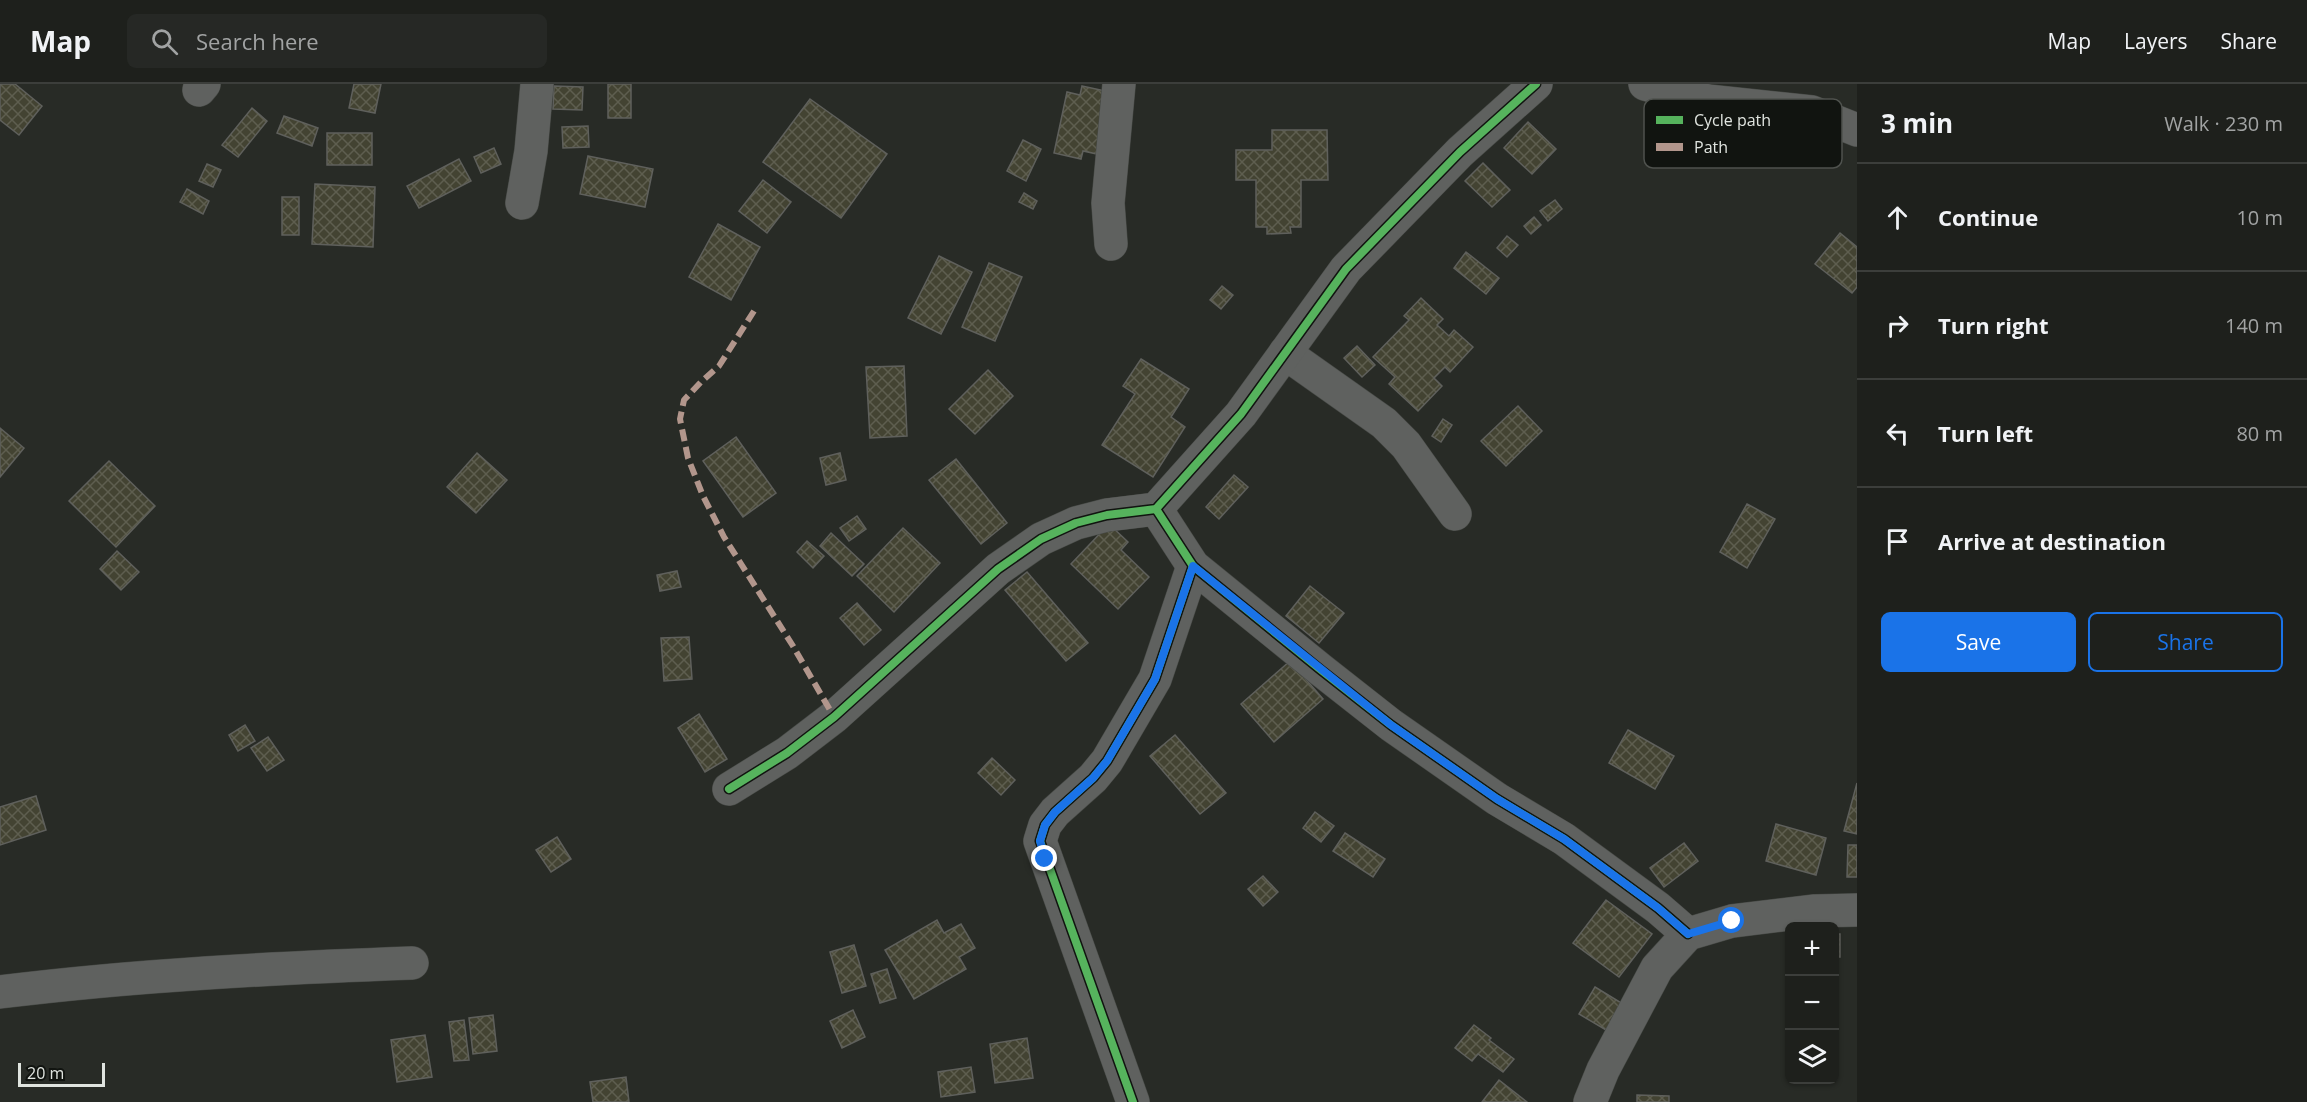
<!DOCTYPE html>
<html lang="en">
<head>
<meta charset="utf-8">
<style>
	:root { --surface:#1e201c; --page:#262825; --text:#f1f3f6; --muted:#a1a3a3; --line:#3c3e3b; --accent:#1a73e8 }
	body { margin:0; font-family:"Open Sans",sans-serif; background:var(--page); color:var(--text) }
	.controls { position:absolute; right:18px; bottom:18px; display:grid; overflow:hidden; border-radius:9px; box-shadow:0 2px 4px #0004 }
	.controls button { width:54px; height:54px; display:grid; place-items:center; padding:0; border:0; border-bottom:2px solid var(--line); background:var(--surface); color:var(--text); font:30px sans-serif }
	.scale { position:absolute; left:18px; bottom:15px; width:87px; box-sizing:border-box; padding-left:6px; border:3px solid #e0e4df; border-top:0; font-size:16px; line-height:21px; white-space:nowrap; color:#e0e4df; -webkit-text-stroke:4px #111410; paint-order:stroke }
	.stop { position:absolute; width:18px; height:18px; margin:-14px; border:4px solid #1a73e8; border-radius:50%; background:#fff }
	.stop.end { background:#1a73e8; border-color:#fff; box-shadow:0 2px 6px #0008 }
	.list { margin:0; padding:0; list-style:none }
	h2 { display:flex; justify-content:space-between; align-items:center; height:78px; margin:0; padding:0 24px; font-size:26px }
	h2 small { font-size:20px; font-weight:400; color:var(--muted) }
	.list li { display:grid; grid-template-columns:39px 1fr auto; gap:18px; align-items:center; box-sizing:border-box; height:108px; padding:0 24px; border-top:2px solid var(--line) }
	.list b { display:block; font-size:22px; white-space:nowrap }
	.list em { font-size:20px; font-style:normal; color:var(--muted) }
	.actions { display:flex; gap:12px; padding:18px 24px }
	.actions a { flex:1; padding:14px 0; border:2px solid var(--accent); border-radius:9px; text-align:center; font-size:21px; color:var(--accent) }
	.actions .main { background:var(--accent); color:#fff }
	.icon { flex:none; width:33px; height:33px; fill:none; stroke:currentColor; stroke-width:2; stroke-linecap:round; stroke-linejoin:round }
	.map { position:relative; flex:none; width:1857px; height:1018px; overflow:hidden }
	header { display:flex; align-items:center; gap:36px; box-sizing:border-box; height:84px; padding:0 30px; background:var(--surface); border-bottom:2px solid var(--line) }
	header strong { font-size:28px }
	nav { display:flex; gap:33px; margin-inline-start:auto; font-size:21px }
	.search { width:420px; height:54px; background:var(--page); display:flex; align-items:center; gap:15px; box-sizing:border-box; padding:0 21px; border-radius:9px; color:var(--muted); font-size:22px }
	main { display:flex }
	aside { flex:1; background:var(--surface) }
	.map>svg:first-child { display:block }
	.building { fill:url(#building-cross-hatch); stroke:#5f605c; stroke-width:1.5 }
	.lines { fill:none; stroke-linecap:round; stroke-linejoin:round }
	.minor-casing { stroke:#464945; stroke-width:34 }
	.minor { stroke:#5f615f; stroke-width:33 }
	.quiet { stroke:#b2968c; stroke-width:6; stroke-dasharray:12 6; stroke-linecap:butt }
	.cycleway-casing { stroke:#111410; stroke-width:11 }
	.cycleway { stroke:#56b35d; stroke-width:8 }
	.route { stroke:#1a73e8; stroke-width:8 }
	.key { fill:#111410; stroke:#4f524e; stroke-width:1.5 }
	.key-label { font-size:16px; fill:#e0e4df }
</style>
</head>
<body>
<header>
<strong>Map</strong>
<div class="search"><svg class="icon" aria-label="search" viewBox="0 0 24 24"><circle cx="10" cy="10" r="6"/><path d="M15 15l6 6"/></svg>Search here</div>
<nav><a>Map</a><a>Layers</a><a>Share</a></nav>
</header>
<main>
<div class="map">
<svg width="1857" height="1018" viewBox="0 0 1857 1018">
	<defs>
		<pattern id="building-cross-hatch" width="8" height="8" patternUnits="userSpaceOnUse" patternTransform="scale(1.5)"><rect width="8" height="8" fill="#434332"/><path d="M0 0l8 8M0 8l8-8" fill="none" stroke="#5e5e4f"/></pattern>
	</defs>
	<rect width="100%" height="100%" fill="#282b26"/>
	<g class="building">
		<path d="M0 0H15L42 22 19 51 0 36Z"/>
		<path d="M354 0H381L375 29 349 24Z"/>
		<rect x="608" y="0" width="23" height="34"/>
		<path d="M554 2 583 3 582 26 553 25Z"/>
		<path d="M1082 2 1110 8 1097 70 1083 67 1081 75 1054 69 1067 8 1080 11Z"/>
		<path d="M810 15 887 70 841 134 763 78Z"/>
		<path d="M252 24 267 37 238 73 222 61Z"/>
		<path d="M284 32 318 44 312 62 277 49Z"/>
		<path d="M1528 38 1556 65 1532 90 1504 64Z"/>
		<path d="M588 42 589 63 563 64 562 43Z"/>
		<path d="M1272 46H1327L1328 96H1301V143H1290L1291 149 1267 150V143H1256V96H1236V66H1272Z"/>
		<rect x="327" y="49" width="45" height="32"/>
		<path d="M1023 56 1041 65 1026 97 1007 87Z"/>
		<path d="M494 64 501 80 481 89 474 73Z"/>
		<path d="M588 72 653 85 645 123 580 110Z"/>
		<path d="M459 75 471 97 419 124 407 102Z"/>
		<path d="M1483 79 1510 106 1492 123 1465 97Z"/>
		<path d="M207 80 221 86 213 103 199 97Z"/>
		<path d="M763 96 791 118 767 149 739 127Z"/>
		<path d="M315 100 375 103 373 163 312 160Z"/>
		<path d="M187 105 209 117 203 130 180 118Z"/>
		<path d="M1024 109 1037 117 1033 125 1019 118Z"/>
		<rect x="282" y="113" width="17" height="38"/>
		<path d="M1555 116 1562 125 1548 137 1540 127Z"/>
		<path d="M1534 133 1541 141 1531 150 1524 142Z"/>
		<path d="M718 140 760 163 731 216 689 193Z"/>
		<path d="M1840 149 1857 163V203L1852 209 1815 180Z"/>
		<path d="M1507 152 1518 161 1507 173 1497 164Z"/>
		<path d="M1466 168 1499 194 1486 210 1454 184Z"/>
		<path d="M939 172 972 188 941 250 908 234Z"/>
		<path d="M989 179 1022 193 995 257 962 243Z"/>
		<path d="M1222 202 1233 211 1221 225 1210 216Z"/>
		<path d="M1421 214 1443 235 1437 241 1449 252 1454 246 1473 263 1450 288 1445 283 1434 294 1442 302 1418 327 1389 300 1395 293 1373 273 1409 236 1404 232Z"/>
		<path d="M1357 262 1375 281 1362 293 1344 274Z"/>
		<path d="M1141 275 1189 305 1171 333 1185 343 1153 393 1102 361 1135 310 1123 302Z"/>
		<path d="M904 282 907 352 870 354 866 283Z"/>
		<path d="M988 286 1013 312 975 350 949 325Z"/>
		<path d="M1518 322 1542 347 1506 382 1481 357Z"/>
		<path d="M1443 335 1452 341 1441 358 1432 352Z"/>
		<path d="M0 344 24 364 0 393Z"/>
		<path d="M736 353 776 409 743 433 703 377Z"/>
		<path d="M477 369 507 396 476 429 447 403Z"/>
		<path d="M840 369 846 396 826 401 820 374Z"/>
		<path d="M956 375 1007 439 981 460 929 396Z"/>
		<path d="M109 377 155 422 116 463 69 417Z"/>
		<path d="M1234 391 1248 403 1219 435 1206 423Z"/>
		<path d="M1747 420 1775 435 1747 484 1720 468Z"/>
		<path d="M857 432 866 445 849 457 840 444Z"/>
		<path d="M1109 440 1128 458 1121 466 1149 493 1118 525 1071 480Z"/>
		<path d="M903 444 940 479 894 528 857 492Z"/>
		<path d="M831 449 864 480 852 492 820 462Z"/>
		<path d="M807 457 824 472 813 484 797 468Z"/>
		<path d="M117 467 139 488 121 506 100 485Z"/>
		<path d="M677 487 681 503 660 507 657 491Z"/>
		<path d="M1027 488 1088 559 1066 577 1005 506Z"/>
		<path d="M1310 502 1344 529 1319 559 1286 532Z"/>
		<path d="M857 519 881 546 864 561 840 534Z"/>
		<path d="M689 553 692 595 664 597 661 554Z"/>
		<path d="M1290 577 1323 615 1274 658 1241 620Z"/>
		<path d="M699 630 727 675 705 688 678 644Z"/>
		<path d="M245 641 255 657 238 667 229 651Z"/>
		<path d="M1628 646 1674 672 1655 705 1609 679Z"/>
		<path d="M1175 651 1226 709 1200 730 1150 672Z"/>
		<path d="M268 653 284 676 267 687 251 664Z"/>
		<path d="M992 674 1015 696 1001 711 978 689Z"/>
		<path d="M1857 699V750L1844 747Z"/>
		<path d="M36 712 46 746 0 761V723Z"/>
		<path d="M1315 728 1334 742 1321 758 1303 744Z"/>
		<path d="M1776 740 1826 754 1816 791 1766 777Z"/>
		<path d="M1345 749 1385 775 1373 793 1333 767Z"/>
		<path d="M557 753 571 775 551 788 536 766Z"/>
		<path d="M1684 759 1698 777 1664 803 1650 784Z"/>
		<path d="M1848 761H1857V793H1847Z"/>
		<path d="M1263 792 1278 808 1263 822 1248 805Z"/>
		<path d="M1606 816 1652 850 1619 893 1573 859Z"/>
		<path d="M937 836 944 849 961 840 975 864 959 873 966 885 914 915 885 866Z"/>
		<path d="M1834 850H1840V873H1835L1834 881Z"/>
		<path d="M854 861 866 902 842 909 830 868Z"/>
		<path d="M887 885 896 914 880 919 871 890Z"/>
		<path d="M1595 903 1623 920 1606 946 1579 930Z"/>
		<path d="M853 926 865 953 842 964 830 937Z"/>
		<path d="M493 931 497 967 473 970 469 934Z"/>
		<path d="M464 936 469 976 454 977 449 938Z"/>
		<path d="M1474 941 1491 954 1489 956 1514 975 1503 988 1478 970 1472 977 1455 964Z"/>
		<path d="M425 951 432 993 397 998 391 956Z"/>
		<path d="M1027 954 1033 994 995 999 990 960Z"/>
		<path d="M971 983 975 1008 941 1013 938 988Z"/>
		<path d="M626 993 629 1018H593L590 998Z"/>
		<path d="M1499 996 1527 1018H1482Z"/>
		<path d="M1637 1011 1669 1012V1018H1637Z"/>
	</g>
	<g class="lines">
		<g class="minor-casing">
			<g id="minor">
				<path d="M1645 0 1708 17 1812 28 1857 46"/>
				<path d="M199 6 204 0"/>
				<path d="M522 119 531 67 537 0"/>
				<path d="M1111 160 1108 119 1119 0"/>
				<path d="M1285 269 1384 339 1406 361 1455 430"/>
				<path d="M1156 425 1193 482 1321 586 1391 641 1497 715 1564 755 1658 824 1688 850"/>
				<path d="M729 705 787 669 834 633 998 485 1041 455 1076 439 1107 431 1156 425 1241 330 1346 185 1460 68 1536 0"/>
				<path d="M0 908C137 891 275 884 412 879"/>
				<path d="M1133 1018 1040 757 1045 741 1055 728 1093 694 1107 677 1155 595 1193 482"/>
				<path d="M1590 1018 1603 986 1657 884 1688 850 1732 837 1815 827 1857 826"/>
			</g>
		</g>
		<use href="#minor" class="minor"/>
		<path class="quiet" d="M754 227 719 282 701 298 684 316 680 335 688 374 703 412 724 453 793 562 834 633"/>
		<g class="cycleway-casing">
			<g id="cycleway">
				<path d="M1156 425 1193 482 1321 586 1391 641 1497 715 1564 755 1658 824 1688 850"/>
				<path d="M729 705 787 669 834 633 998 485 1041 455 1076 439 1107 431 1156 425 1241 330 1346 185 1460 68 1536 0"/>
				<path d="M1133 1018 1040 757 1045 741 1055 728 1093 694 1107 677 1155 595 1193 482"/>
			</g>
		</g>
		<use href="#cycleway" class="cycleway"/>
	</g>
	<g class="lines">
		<path class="route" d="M1045 775 1040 757 1045 741 1055 728 1093 694 1107 677 1155 595 1193 482 1391 641 1497 715 1564 755 1658 824 1688 850 1732 837"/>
	</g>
	<rect x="1644" y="15" width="198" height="69" rx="9" class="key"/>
	<rect x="1656" y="32" width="27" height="8" fill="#56b35d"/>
	<rect x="1656" y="59" width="27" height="8" fill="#b2968c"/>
	<g class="key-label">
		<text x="1694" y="42">Cycle path</text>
		<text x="1694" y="69">Path</text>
	</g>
</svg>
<div class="controls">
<button>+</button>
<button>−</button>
<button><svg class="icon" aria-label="layers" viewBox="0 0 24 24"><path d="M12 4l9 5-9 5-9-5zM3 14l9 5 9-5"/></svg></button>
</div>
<div class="scale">20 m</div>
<div class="stop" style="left:1732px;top:837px"></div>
<div class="stop end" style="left:1045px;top:775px"></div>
</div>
<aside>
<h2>3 min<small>Walk · 230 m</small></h2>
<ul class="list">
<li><svg class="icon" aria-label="ahead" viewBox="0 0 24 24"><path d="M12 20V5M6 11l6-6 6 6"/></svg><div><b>Continue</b></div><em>10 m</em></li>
<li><svg class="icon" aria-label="right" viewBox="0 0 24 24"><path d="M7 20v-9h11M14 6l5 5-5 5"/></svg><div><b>Turn right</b></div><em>140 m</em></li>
<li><svg class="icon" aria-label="left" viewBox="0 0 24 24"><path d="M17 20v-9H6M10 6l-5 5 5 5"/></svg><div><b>Turn left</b></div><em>80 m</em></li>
<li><svg class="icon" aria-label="arrive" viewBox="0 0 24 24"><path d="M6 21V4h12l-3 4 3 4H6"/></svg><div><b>Arrive at destination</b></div></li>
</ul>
<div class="actions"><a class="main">Save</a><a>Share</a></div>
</aside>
</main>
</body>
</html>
